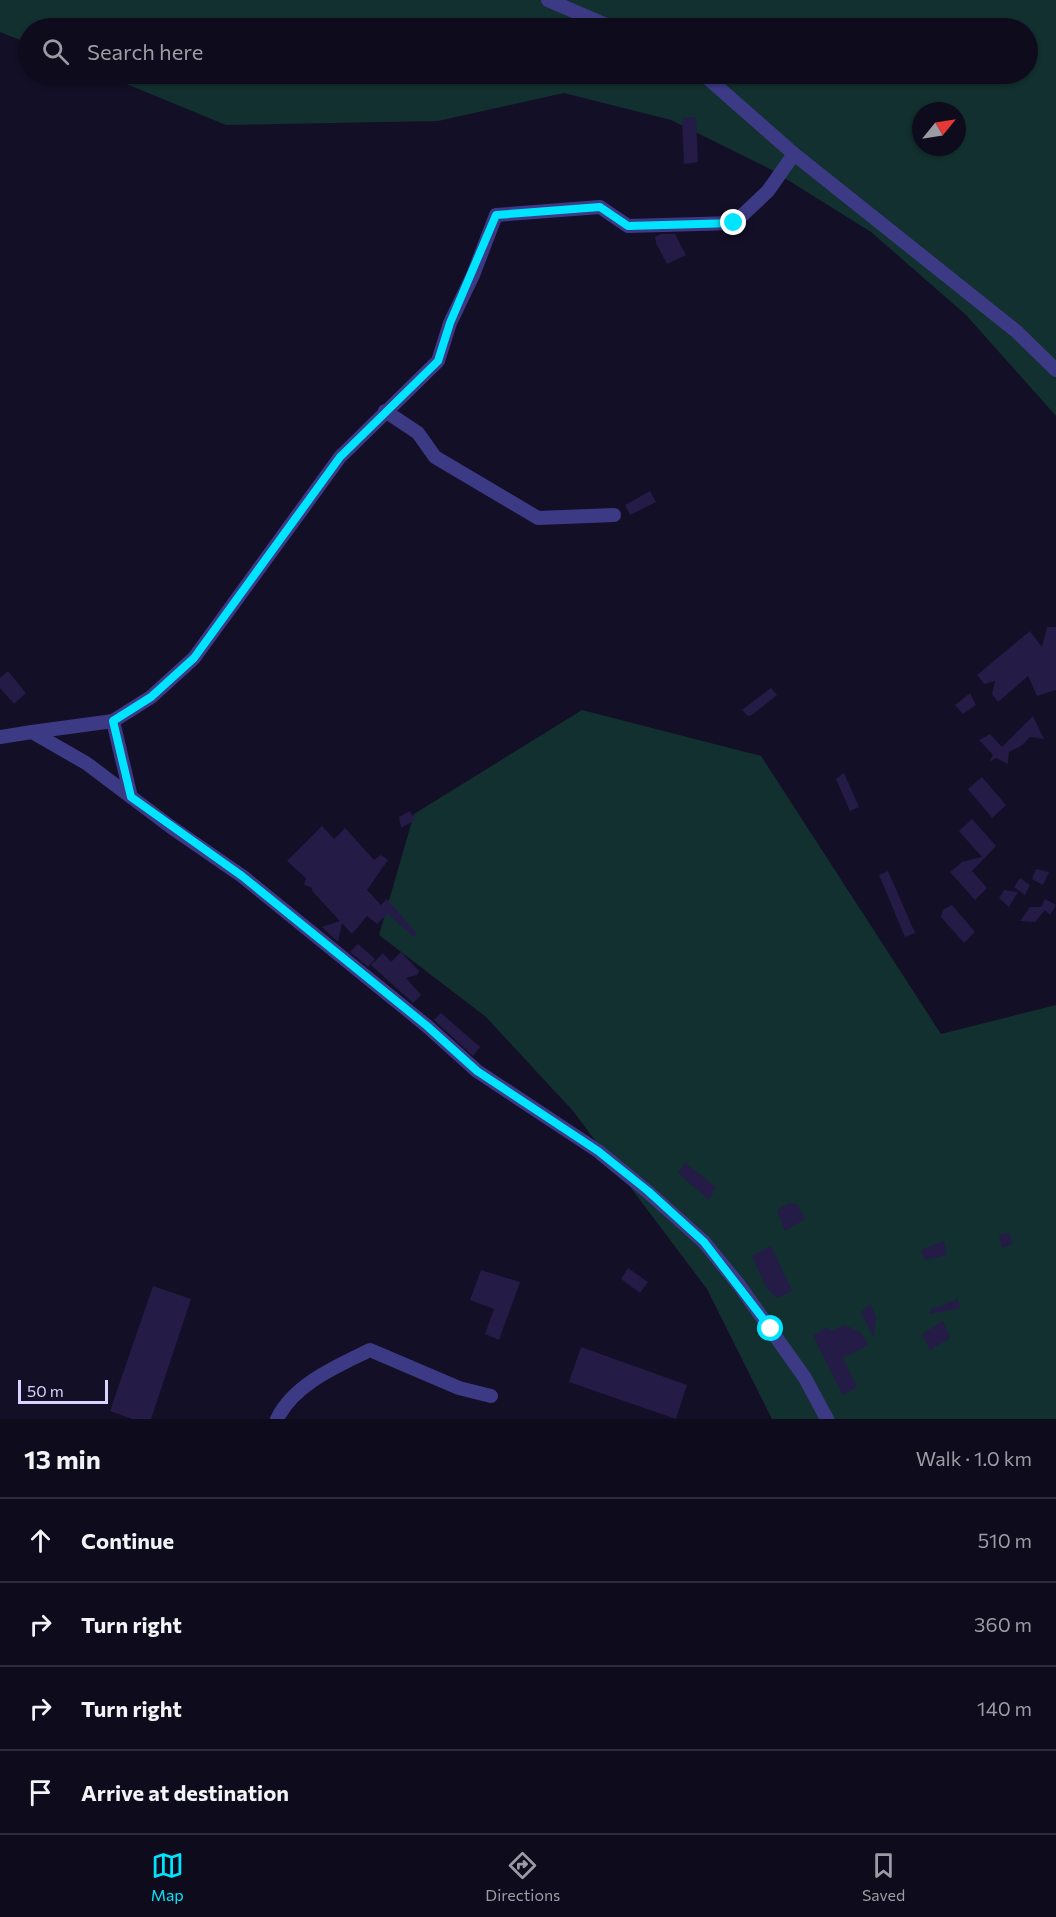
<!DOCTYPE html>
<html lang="en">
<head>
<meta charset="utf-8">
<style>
	:root { --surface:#0e0b1c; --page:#171425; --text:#f1f3f6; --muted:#9b9ba3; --line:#2e2b3b; --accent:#00e5ff }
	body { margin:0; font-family:Commissioner,sans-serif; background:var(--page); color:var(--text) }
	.compass { position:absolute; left:912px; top:102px; width:54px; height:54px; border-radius:50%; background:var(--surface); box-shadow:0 2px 4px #0004; rotate:60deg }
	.scale { position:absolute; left:18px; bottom:15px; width:90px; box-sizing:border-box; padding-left:6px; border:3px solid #d9d4ff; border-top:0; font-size:16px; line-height:21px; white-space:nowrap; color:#d9d4ff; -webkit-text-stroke:4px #130f26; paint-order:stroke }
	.stop { position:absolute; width:18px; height:18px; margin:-14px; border:4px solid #00e5ff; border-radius:50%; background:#fff }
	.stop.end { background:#00e5ff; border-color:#fff; box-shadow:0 2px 6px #0008 }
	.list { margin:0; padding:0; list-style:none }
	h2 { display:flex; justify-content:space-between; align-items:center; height:78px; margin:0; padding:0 24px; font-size:26px }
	h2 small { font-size:20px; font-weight:400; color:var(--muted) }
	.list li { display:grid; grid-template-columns:39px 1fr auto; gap:18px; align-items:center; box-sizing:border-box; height:84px; padding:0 24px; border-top:2px solid var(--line) }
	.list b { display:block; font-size:22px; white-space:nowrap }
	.list em { font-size:20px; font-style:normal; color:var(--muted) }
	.icon { flex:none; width:33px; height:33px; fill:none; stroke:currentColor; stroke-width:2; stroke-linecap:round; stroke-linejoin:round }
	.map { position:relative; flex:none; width:1056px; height:1419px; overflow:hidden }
	.search { position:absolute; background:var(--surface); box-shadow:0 2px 4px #0004; left:18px; right:18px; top:18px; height:66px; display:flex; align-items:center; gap:15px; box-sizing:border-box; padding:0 21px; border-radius:33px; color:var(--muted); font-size:22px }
	.sheet { height:414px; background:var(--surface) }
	nav { display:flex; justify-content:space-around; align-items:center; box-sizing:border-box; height:84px; border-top:2px solid var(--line); background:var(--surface); font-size:16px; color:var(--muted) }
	nav a { display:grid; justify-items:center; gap:3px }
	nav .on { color:var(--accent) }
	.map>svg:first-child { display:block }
	.green { fill:#12302f; fill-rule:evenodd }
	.building { fill:#241b47 }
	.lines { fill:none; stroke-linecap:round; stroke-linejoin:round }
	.minor { stroke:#3d3a85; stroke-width:14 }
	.route { stroke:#00e5ff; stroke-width:8 }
</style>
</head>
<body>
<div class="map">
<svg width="1056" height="1419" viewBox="0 0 1056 1419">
	<rect width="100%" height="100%" fill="#130f26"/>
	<g class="green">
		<path d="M0 0H1056V416L966 315 871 232 770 169 671 120 564 93 438 121 226 125 102 74H1028V28H28V43L0 32ZM921 111H957V147H921Z"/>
		<path d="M582 710 761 756 941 1034 1056 1005V1419H772L707 1289 573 1111 486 1017 379 935 414 814Z"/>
	</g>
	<g class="building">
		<path d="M696 117 698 162 684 164 682 122 683 118Z"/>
		<path d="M661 234H675L686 255 667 264 656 243 655 237Z"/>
		<path d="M650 491 656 502 630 515 625 505Z"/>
		<path d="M1047 627H1056V690L1037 696 1028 676 998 702 992 694 995 681 984 684 977 675 1030 631 1042 647Z"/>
		<path d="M8 671 26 693 14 704 0 688V678Z"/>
		<path d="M771 688 777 695 752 715 748 716 742 710Z"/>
		<path d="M970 693 976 705 963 714 955 705Z"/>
		<path d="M1033 716 1044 739 1030 737 1021 746 1009 752 1008 764 996 758 989 762 993 755 979 740 990 734 1002 747Z"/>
		<path d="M844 773 859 807 850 811 836 779Z"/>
		<path d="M982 777 1006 805 992 818 968 789Z"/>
		<path d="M410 811 415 820 401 828 399 817Z"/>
		<path d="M972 819 996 846 972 871 987 888 975 900 950 872 962 862 982 857 959 831Z"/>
		<path d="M322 826 334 839 345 828 374 860 381 855 388 860 367 890 381 905 387 899 417 934 414 937 388 914 377 924 367 916 352 934 342 923 338 942 322 927 340 921 313 892 311 887 304 885 306 878 287 861Z"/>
		<path d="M1036 869 1049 872 1043 885 1032 879Z"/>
		<path d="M888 871 915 933 905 937 879 875Z"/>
		<path d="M1020 878 1030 885 1025 895 1014 887Z"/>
		<path d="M1004 890 1018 892 1009 907 999 898Z"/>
		<path d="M1045 899 1056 905 1050 915 1045 910 1035 922 1020 921 1030 907H1041Z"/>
		<path d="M952 905 975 932 964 943 941 917 943 910Z"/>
		<path d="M358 944 375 959 368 967 350 952Z"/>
		<path d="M401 952 419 971 417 975 406 978 421 995 413 1003 371 965 383 953 391 962Z"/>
		<path d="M441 1013 480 1047 473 1056 434 1020Z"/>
		<path d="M685 1163 716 1187 709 1200 678 1173Z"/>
		<path d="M789 1203 798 1205 805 1219 785 1231 777 1210Z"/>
		<path d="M1009 1233 1013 1244 1002 1248 999 1235Z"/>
		<path d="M944 1241 947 1255 925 1260 921 1250Z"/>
		<path d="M771 1246 792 1291 778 1298 767 1289 752 1256Z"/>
		<path d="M628 1268 648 1282 640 1293 621 1279Z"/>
		<path d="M481 1270 520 1282 499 1340 485 1334 494 1309 470 1300Z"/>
		<path d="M153 1286 191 1299 151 1419H132L110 1411Z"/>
		<path d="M958 1299 960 1308 930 1314V1310Z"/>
		<path d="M870 1304 876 1317 874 1338 861 1312Z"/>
		<path d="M943 1321 950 1338 930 1350 922 1334Z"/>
		<path d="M845 1325 861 1333 868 1345 843 1358 857 1387 843 1395 813 1336 827 1327 831 1331Z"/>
		<path d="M581 1347 687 1385 676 1419 569 1382Z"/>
	</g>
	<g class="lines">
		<g class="minor">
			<path d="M548 0 613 28"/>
			<path d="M703 74 794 154 1016 331 1056 370"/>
			<path d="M385 411 418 433 435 457 538 518 614 515"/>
			<path d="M113 721 131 797"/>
			<path d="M32 732 113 721 151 697 194 658 340 457 438 361 450 323 473 275 496 215 600 207 628 226 734 223 768 191 794 154"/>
			<path d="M0 737 32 732 86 763 171 827 242 876 427 1026 477 1071 598 1151 648 1192 704 1242 739 1285 805 1378 827 1419"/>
			<path d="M277 1419C294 1384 337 1366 370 1350L459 1388 491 1396"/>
		</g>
	</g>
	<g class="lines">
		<path class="route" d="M734 223 628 226 600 207 496 215 450 323 438 361 340 457 194 658 151 697 113 721 131 797 242 876 427 1026 477 1071 598 1151 648 1191 704 1242 771 1329"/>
	</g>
</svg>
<svg class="compass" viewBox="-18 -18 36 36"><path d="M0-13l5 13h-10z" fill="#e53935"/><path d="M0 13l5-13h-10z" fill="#9b9ba3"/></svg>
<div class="scale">50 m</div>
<div class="stop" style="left:771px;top:1329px"></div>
<div class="stop end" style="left:734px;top:223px"></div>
<div class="search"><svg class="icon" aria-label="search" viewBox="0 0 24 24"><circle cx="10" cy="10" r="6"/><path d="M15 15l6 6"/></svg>Search here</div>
</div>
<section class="sheet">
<h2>13 min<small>Walk · 1.0 km</small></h2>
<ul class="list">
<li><svg class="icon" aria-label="ahead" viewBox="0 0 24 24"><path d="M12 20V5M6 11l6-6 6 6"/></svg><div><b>Continue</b></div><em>510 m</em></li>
<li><svg class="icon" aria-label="right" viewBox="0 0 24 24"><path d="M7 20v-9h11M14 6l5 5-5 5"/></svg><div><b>Turn right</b></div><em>360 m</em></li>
<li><svg class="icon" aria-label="right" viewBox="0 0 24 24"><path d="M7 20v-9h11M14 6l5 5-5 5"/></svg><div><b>Turn right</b></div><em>140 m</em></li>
<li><svg class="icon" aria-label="arrive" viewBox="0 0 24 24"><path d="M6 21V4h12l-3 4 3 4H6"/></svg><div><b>Arrive at destination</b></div></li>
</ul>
</section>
<nav>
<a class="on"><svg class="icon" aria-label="map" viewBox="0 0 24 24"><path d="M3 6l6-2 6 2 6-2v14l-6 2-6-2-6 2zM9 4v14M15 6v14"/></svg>Map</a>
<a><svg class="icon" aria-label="directions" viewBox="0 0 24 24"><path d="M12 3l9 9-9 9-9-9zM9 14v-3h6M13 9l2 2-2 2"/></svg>Directions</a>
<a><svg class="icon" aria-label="saved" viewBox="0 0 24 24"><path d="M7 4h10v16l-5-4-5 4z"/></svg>Saved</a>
</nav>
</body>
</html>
